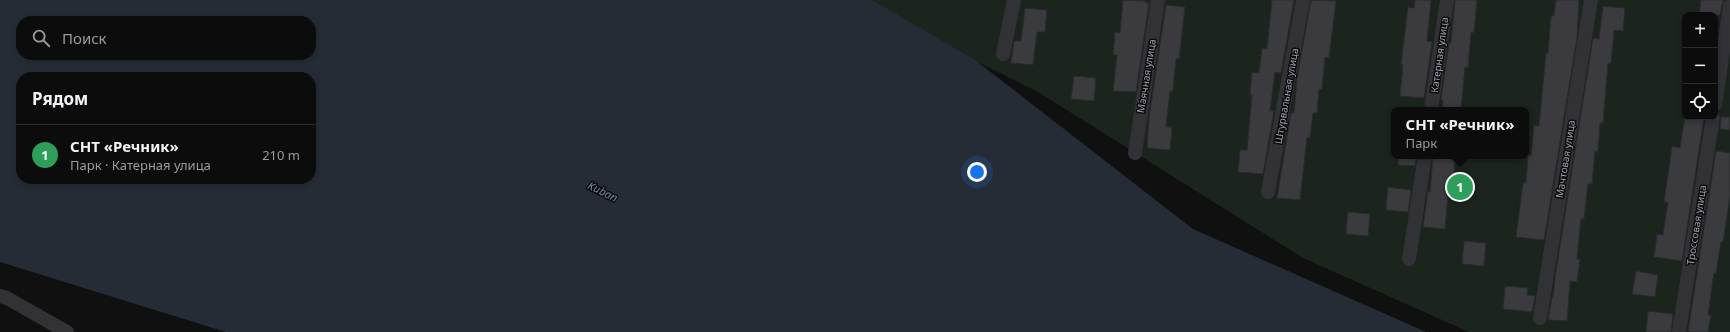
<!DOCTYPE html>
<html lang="ru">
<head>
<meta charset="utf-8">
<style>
	:root { --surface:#0c0c0d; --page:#1a1a1b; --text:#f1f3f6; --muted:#9a9b9d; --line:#2c2c2e; --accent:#f9d720 }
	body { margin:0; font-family:"Noto Sans",sans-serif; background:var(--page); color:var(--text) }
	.controls { position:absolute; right:12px; top:12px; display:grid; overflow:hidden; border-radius:8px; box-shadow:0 2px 6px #0003 }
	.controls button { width:36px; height:36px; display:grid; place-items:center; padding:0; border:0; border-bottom:1px solid var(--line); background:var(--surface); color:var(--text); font:20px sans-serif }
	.you { position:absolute; left:977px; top:172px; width:14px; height:14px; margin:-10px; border:3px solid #fff; border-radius:50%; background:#1a73e8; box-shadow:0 0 0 6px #1a73e833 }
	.badge { display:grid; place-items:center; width:26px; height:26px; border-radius:50%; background:var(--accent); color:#fff; font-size:13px; font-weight:700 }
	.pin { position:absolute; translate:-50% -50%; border:2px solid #fff; box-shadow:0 1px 4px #0006 }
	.popup { position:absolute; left:1391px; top:107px; width:138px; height:52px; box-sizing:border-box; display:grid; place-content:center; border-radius:8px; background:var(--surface); filter:drop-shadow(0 1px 3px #0005); font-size:13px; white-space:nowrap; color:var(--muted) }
	.popup b { font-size:15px; color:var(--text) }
	.popup::after { content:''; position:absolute; left:50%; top:100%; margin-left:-8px; border:8px solid transparent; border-top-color:var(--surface) }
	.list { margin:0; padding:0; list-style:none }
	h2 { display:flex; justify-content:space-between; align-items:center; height:52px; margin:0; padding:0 16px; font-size:17px }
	h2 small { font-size:13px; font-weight:400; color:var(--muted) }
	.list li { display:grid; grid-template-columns:26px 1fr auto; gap:12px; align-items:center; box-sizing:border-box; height:60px; padding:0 16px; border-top:1px solid var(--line) }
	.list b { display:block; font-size:15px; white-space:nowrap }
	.list p { margin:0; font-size:13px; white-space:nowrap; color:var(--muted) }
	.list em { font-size:13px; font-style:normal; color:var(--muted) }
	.icon { flex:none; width:22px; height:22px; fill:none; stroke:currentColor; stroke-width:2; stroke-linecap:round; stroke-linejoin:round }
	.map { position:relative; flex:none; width:1730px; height:332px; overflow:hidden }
	.search { position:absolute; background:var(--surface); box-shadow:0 2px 6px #0003; left:16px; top:16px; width:300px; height:44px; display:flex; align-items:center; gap:10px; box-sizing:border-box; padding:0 14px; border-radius:16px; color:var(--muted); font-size:15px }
	.panel { position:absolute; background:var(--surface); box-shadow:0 2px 6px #0003; left:16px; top:72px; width:300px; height:112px; border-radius:16px }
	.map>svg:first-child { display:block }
	.green { fill:#1c241e; fill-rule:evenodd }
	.water { fill:#262c35; fill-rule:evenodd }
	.building { fill:#3a3a3f; stroke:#2a2a2d }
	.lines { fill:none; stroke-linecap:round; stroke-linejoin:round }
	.street { stroke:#313136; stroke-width:14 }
	.labels { text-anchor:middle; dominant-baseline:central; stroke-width:3; stroke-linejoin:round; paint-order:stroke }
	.street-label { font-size:10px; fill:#a0a2b3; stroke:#0b0b0c }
	.water-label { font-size:11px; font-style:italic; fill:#758ab0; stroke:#0b0b0c }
</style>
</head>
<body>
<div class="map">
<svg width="1730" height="332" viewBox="0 0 1730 332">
	<rect width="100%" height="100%" fill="#101011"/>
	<path class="green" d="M852 0H1730V332H1469L1303 258 1038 92ZM1685 15H1715V117H1685ZM1394 110H1526V156H1394Z"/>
	<path class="water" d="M0 0H872L975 60 1193 229 1426 332H226L0 262ZM21 21H311V55H21ZM21 77H311V179H21Z"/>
	<g class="building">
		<path d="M1123 0 1146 1 1145 3H1149L1136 92 1113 91 1117 55H1113L1115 32 1120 33Z"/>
		<path d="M1272 0H1294L1281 73 1275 72 1270 111H1274L1263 174 1238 172 1240 150H1247L1252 95H1250L1252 72 1259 73 1262 48 1267 49Z"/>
		<path d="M1311 0 1336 1 1329 58 1325 57 1322 89H1319L1317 113H1313L1310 138 1307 137 1300 200 1277 198 1291 113H1294L1297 79Z"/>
		<path d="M1415 0H1431L1427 41 1432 42 1424 98 1400 96 1403 64H1401L1408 7 1414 8Z"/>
		<path d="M1455 0H1477L1474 33 1471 32 1468 68 1465 67 1461 110H1442L1443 100H1441L1449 43H1451Z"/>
		<path d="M1556 0H1579L1577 37 1544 240 1516 237 1523 183H1526L1528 155 1531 156 1534 125 1539 126 1546 53H1548L1551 16H1554Z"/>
		<path d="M1701 0H1724L1722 4 1720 15H1699Z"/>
		<path d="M1166 5 1185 7 1179 59 1176 58 1173 91H1170L1166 127H1172L1170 150 1147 148 1149 118Z"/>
		<path d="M1603 6 1625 8 1623 31 1614 30 1611 63H1608L1603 123H1600L1598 152 1595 151 1592 184H1588L1584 219H1581L1577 259H1580L1577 282 1570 281 1567 321 1548 320 1552 297H1553L1555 278 1593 38 1599 39Z"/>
		<path d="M1025 8 1047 10 1045 32H1037L1033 65 1011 63 1014 41H1021Z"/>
		<path d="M1074 76 1096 78 1094 101 1071 99Z"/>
		<path d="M1685 117H1704L1682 261 1654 257 1657 234 1663 235 1668 202H1664L1672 146 1680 148Z"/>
		<path d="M1721 117H1730V130L1720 129Z"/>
		<path d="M1716 151 1730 153V197L1723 242H1721L1716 273H1714L1708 315H1711L1708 332H1688Z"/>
		<path d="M1398 156H1416L1415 166 1398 165Z"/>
		<path d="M1433 156H1455L1453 195 1448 194 1445 229 1423 227 1428 191 1430 192Z"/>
		<path d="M1388 187 1411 190 1408 212 1386 210Z"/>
		<path d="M1348 212 1370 214 1368 236 1346 234Z"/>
		<path d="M1464 241 1486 243 1484 266 1462 264Z"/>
		<path d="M1636 271 1658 275 1655 297 1632 294Z"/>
		<path d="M1505 286 1528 288 1527 295 1535 296 1532 312 1503 309Z"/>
		<path d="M1648 311 1673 314 1671 332H1646Z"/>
	</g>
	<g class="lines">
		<g class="street">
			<path d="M1003 54 1014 0"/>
			<path d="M1715 105 1730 6"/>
			<path d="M1431 110 1447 0"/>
			<path d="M1135 153 1158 0"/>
			<path d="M1268 192 1303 0"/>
			<path d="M1409 259 1425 156"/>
			<path d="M0 296 7 298 67 332"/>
			<path d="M1540 318 1591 0"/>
			<path d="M1679 332 1713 117"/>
		</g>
	</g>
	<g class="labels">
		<g class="street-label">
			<text transform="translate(1439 55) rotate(-82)">Катерная улица</text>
			<text transform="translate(1146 76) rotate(-81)">Маячная улица</text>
			<text transform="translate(1286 96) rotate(-80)">Штурвальная улица</text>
			<text transform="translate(1565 159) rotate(-81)">Мачтовая улица</text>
			<text transform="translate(1696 225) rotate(-81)">Троссовая улица</text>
		</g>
		<g class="water-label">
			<text transform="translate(603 191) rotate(26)">Kuban</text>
		</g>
	</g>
</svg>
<div class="controls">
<button>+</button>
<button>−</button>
<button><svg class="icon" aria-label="locate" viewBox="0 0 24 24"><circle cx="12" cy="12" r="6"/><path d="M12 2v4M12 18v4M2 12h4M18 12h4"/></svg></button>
</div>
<div class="you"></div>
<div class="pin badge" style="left:1460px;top:187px;background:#2e9e5b">1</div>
<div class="popup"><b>СНТ «Речник»</b>Парк</div>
<div class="search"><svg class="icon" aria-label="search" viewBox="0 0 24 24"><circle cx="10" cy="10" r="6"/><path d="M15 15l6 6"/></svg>Поиск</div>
<section class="panel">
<h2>Рядом<small></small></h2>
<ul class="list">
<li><span class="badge" style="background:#2e9e5b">1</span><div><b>СНТ «Речник»</b><p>Парк · Катерная улица</p></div><em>210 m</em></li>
</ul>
</section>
</div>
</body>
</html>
